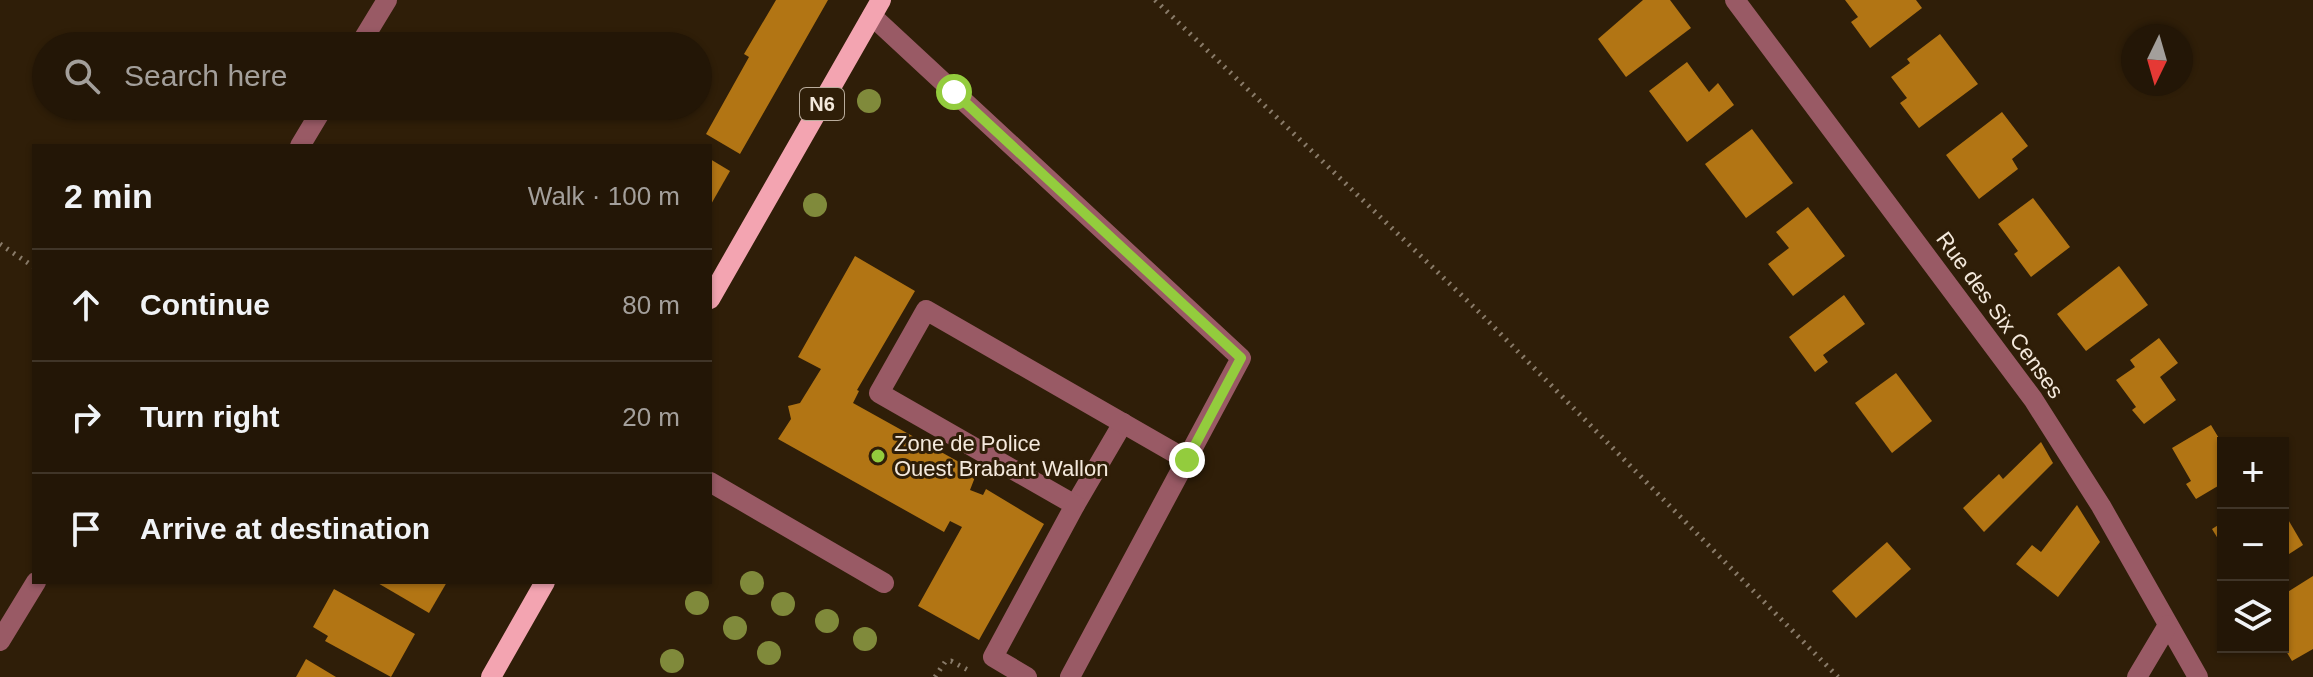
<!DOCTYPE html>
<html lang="en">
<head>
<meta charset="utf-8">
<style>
	:root { --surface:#231606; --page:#2b1f10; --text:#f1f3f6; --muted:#a39f9b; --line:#403528 }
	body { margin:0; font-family:Helvetica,sans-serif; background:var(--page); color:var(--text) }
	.controls { position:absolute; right:24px; bottom:24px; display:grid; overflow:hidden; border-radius:0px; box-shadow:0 2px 6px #0004 }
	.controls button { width:72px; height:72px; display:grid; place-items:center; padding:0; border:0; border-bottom:2px solid var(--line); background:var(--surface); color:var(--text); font:40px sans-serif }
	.compass { position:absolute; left:2121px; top:24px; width:72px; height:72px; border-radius:50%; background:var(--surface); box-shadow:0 2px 6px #0004; rotate:185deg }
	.stop { position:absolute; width:24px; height:24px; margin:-18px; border:6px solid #93cc3d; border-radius:50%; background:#fff }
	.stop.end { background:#93cc3d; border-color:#fff; box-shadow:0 2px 8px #0008 }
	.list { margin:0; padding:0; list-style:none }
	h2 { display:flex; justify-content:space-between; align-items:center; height:104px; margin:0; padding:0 32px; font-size:34px }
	h2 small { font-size:26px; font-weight:400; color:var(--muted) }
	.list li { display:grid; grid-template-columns:52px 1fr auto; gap:24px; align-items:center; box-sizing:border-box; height:112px; padding:0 32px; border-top:2px solid var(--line) }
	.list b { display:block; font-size:30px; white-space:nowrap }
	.list em { font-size:26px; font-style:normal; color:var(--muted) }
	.icon { flex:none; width:44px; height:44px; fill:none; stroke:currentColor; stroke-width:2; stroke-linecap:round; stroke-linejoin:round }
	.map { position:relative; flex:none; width:2313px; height:677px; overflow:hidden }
	.search { position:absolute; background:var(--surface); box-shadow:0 2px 6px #0004; left:32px; top:32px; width:680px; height:88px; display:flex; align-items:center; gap:20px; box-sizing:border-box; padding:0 28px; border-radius:44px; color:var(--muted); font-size:30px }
	.panel { position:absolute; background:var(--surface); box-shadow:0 2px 6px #0004; left:32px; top:144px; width:680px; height:440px; border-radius:0px }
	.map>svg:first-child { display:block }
	.building { fill:#b27514 }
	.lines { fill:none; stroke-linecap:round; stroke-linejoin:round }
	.path { stroke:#897b69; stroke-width:5; stroke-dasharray:2 6; stroke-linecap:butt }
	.minor { stroke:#995a65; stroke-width:20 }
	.major { stroke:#f3a4b1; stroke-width:20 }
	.tree { fill:#808a3b }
	.route { stroke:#93cc3d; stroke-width:10 }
	.poi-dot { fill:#93cc3d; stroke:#2f1e08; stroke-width:3 }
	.labels { text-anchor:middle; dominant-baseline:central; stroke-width:6; stroke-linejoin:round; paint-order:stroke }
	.shield { fill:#2f1e08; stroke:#b9ac9c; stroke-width:2 }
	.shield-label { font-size:20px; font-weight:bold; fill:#f4e9dc }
	.street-label { font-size:22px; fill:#f4e9dc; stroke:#2f1e08 }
	.poi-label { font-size:22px; fill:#f4e9dc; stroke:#2f1e08; text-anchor:start }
</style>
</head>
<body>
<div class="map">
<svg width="2313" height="677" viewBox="0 0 2313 677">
	<rect width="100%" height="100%" fill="#2f1e08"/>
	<g class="building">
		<path d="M776 0H828L740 154 706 134 749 57 744 54Z"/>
		<path d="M1643 0H1670L1691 28 1626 77 1598 39Z"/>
		<path d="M1845 0H1916L1922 8 1870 48 1851 22 1858 17Z"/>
		<path d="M1940 34 1978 84 1919 128 1900 103 1907 98 1891 77 1910 63 1907 59Z"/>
		<path d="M1687 62 1709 92 1718 83 1734 105 1687 142 1649 91Z"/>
		<path d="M2002 112 2028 146 2012 159 2018 169 1979 199 1946 155Z"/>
		<path d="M1752 129 1793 183 1746 218 1705 164Z"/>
		<path d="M710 159 730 171 710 206Z"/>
		<path d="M2033 198 2070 247 2031 277 2014 254 2018 251 1998 224Z"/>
		<path d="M1808 207 1845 256 1793 296 1768 264 1789 248 1776 232Z"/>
		<path d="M855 256 915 291 857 390 859 391 853 403 977 472 970 490 983 495 986 489 1044 524 979 640 918 606 962 527 950 521 944 532 778 439 791 419 788 406 800 403 821 369 798 357Z"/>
		<path d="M2119 266 2148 305 2086 351 2057 314Z"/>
		<path d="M1844 295 1865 324 1823 355 1828 362 1815 372 1789 337Z"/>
		<path d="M2159 338 2178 363 2160 377 2176 400 2144 424 2132 410 2136 407 2116 380 2135 367 2130 360Z"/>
		<path d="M1896 373 1932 421 1892 453 1855 403Z"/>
		<path d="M2211 425 2223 445V483L2196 499 2186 484 2191 481 2172 448Z"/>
		<path d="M2041 442 2053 463 1984 532 1963 508 1999 474 2003 479Z"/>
		<path d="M2077 505 2100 542 2058 597 2016 564 2032 545 2041 552Z"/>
		<path d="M2283 511 2303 545 2283 558Z"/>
		<path d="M2223 522V547L2212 529Z"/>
		<path d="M1887 542 1911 569 1856 618 1832 591Z"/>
		<path d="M2313 576V649L2292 661 2283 646V642L2289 639 2283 628V595Z"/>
		<path d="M376 582H447L429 613Z"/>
		<path d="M334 589 415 634 391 677 325 641 328 636 313 627Z"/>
		<path d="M306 659 336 677H296Z"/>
	</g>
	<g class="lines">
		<g class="path">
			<path d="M1155 0 1480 313 1838 677"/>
			<path d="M0 244 34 267"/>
			<path d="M935 677 945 662 951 661 968 670"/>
		</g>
		<g class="minor">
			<path d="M1735 0 2033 399 2101 506 2198 677"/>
			<path d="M872 16 1241 358 1070 677"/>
			<path d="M359 46 387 0"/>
			<path d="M300 146 324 106"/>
			<path d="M710 482 884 583"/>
			<path d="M1075 505 1123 423"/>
			<path d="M0 641 36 582"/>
			<path d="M1027 677 993 657 1075 505 879 393 926 310 1187 460"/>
			<path d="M2137 677 2168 625"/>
		</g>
		<g class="major">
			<path d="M710 299 881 0"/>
			<path d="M491 677 545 582"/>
		</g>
	</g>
	<g class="tree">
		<circle cx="869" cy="101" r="12"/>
		<circle cx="815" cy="205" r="12"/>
		<circle cx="752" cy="583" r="12"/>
		<circle cx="697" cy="603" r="12"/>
		<circle cx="783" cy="604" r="12"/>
		<circle cx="827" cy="621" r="12"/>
		<circle cx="735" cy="628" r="12"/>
		<circle cx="865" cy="639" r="12"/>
		<circle cx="769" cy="653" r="12"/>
		<circle cx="672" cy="661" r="12"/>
	</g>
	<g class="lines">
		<path class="route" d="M954 92 1241 358 1187 460"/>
	</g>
	<circle class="poi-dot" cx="878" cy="456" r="8"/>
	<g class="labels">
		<rect class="shield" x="800" y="88" width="44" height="32" rx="6"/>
		<g class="shield-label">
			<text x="822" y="104">N6</text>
		</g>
		<g class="street-label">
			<text transform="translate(2000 315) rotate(54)">Rue des Six Censes</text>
		</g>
		<g class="poi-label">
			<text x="894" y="443">Zone de Police<tspan x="894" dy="25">Ouest Brabant Wallon</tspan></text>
		</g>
	</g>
</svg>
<div class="controls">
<button>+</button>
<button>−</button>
<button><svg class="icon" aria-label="layers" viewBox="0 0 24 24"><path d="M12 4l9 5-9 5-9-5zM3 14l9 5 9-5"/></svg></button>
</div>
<svg class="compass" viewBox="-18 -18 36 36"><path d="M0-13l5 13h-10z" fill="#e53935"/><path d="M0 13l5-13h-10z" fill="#a39f9b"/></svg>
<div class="stop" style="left:954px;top:92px"></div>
<div class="stop end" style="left:1187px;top:460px"></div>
<div class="search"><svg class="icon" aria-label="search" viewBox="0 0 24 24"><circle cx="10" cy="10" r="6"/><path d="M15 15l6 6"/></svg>Search here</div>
<section class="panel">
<h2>2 min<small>Walk · 100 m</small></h2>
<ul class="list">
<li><svg class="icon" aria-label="ahead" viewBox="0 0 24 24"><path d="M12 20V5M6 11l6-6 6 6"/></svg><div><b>Continue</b></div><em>80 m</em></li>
<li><svg class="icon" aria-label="right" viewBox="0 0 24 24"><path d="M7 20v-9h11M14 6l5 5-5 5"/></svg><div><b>Turn right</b></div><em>20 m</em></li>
<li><svg class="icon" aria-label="arrive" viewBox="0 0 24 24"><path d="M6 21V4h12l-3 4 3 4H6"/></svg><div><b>Arrive at destination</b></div></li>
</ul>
</section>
</div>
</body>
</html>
